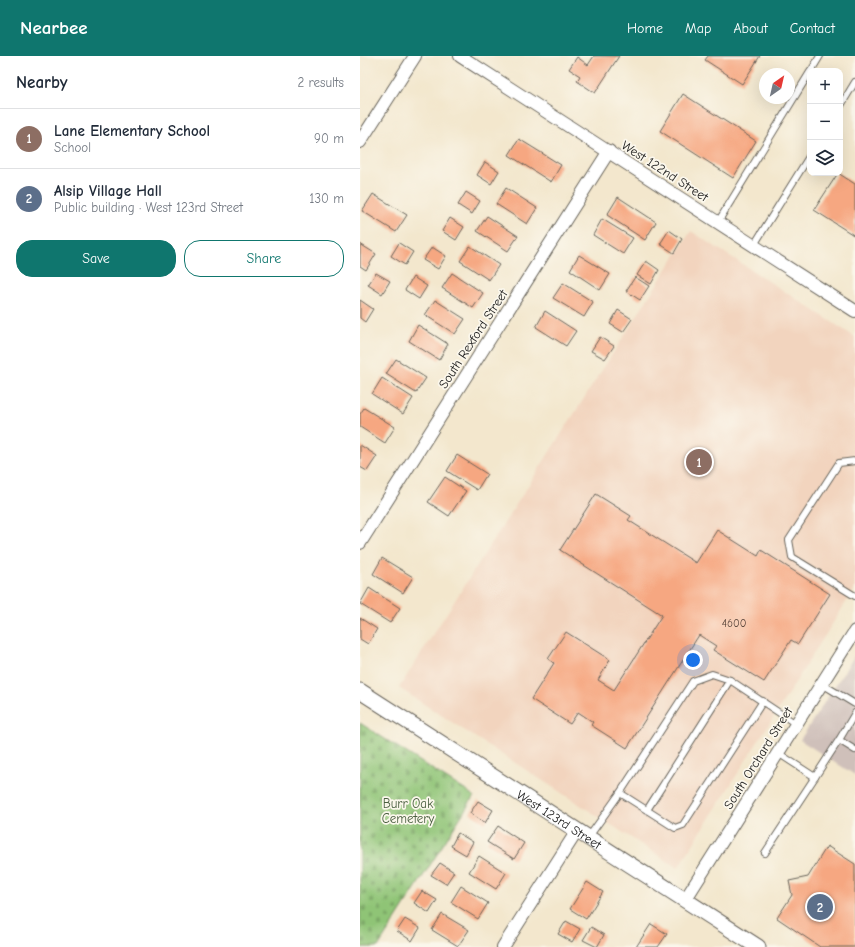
<!DOCTYPE html>
<html lang="en">
<head>
<meta charset="utf-8">
<style>
	:root { --surface:#fff; --page:#f2f2f3; --text:#1f2937; --muted:#747a83; --line:#e0e1e3; --accent:#0f766e }
	body { margin:0; font-family:"Comic Neue",sans-serif; background:var(--page); color:var(--text) }
	.controls { position:absolute; right:12px; top:12px; display:grid; overflow:hidden; border-radius:8px; box-shadow:0 4px 16px #0002 }
	.controls button { width:36px; height:36px; display:grid; place-items:center; padding:0; border:0; border-bottom:1px solid var(--line); background:var(--surface); color:var(--text); font:20px sans-serif }
	.compass { position:absolute; left:399px; top:12px; width:36px; height:36px; border-radius:50%; background:var(--surface); box-shadow:0 4px 16px #0002; rotate:34deg }
	.you { position:absolute; left:333px; top:604px; width:14px; height:14px; margin:-10px; border:3px solid #fff; border-radius:50%; background:#1a73e8; box-shadow:0 0 0 6px #1a73e833 }
	.badge { display:grid; place-items:center; width:26px; height:26px; border-radius:50%; background:var(--accent); color:#fff; font-size:13px; font-weight:700 }
	.pin { position:absolute; translate:-50% -50%; border:2px solid #fff; box-shadow:0 1px 4px #0006 }
	.list { margin:0; padding:0; list-style:none }
	h2 { display:flex; justify-content:space-between; align-items:center; height:52px; margin:0; padding:0 16px; font-size:17px }
	h2 small { font-size:13px; font-weight:400; color:var(--muted) }
	.list li { display:grid; grid-template-columns:26px 1fr auto; gap:12px; align-items:center; box-sizing:border-box; height:60px; padding:0 16px; border-top:1px solid var(--line) }
	.list b { display:block; font-size:15px; white-space:nowrap }
	.list p { margin:0; font-size:13px; white-space:nowrap; color:var(--muted) }
	.list em { font-size:13px; font-style:normal; color:var(--muted) }
	.actions { display:flex; gap:8px; padding:12px 16px }
	.actions a { flex:1; padding:9px 0; border:1px solid var(--accent); border-radius:16px; text-align:center; font-size:14px; color:var(--accent) }
	.actions .main { background:var(--accent); color:#fff }
	.icon { flex:none; width:22px; height:22px; fill:none; stroke:currentColor; stroke-width:2; stroke-linecap:round; stroke-linejoin:round }
	.map { position:relative; flex:none; width:495px; height:891px; overflow:hidden }
	header { display:flex; align-items:center; gap:24px; box-sizing:border-box; height:56px; padding:0 20px; background:var(--accent); color:#fff }
	header strong { font-size:19px }
	nav { display:flex; gap:22px; margin-inline-start:auto; font-size:14px }
	main { display:flex }
	aside { flex:1; background:var(--surface) }
	.map>svg:first-child { display:block }
	.built { fill:#f2d4be }
	.industrial { fill:#cfc0ba }
	.cemetery { fill:url(#cemetery-stones); stroke:#567049 }
	.building { fill:#f6a781 }
	.lines { fill:none; stroke-linecap:round; stroke-linejoin:round }
	.service-casing { stroke:#67635a; stroke-width:8 }
	.minor-casing { stroke:#67635a; stroke-width:14 }
	.tertiary-casing { stroke:#67635a; stroke-width:17 }
	.service { stroke:#fff; stroke-width:6 }
	.minor { stroke:#fff; stroke-width:12 }
	.tertiary { stroke:#fff; stroke-width:15 }
	.labels { text-anchor:middle; dominant-baseline:central; stroke-width:3.5; stroke-linejoin:round; paint-order:stroke }
	.number-label { font-size:11px; fill:#523f35 }
	.street-label { font-size:13px; fill:#1c1c1c; stroke:#fbf7ec }
	.park-label { font-size:13px; fill:#4a5f40; stroke:#fbf7ec }
</style>
</head>
<body>
<header>
<strong>Nearbee</strong>
<nav><a>Home</a><a>Map</a><a>About</a><a>Contact</a></nav>
</header>
<main>
<aside>
<h2>Nearby<small>2 results</small></h2>
<ul class="list">
<li><span class="badge" style="background:#8d6e63">1</span><div><b>Lane Elementary School</b><p>School</p></div><em>90 m</em></li>
<li><span class="badge" style="background:#5c6f8a">2</span><div><b>Alsip Village Hall</b><p>Public building · West 123rd Street</p></div><em>130 m</em></li>
</ul>
<div class="actions"><a class="main">Save</a><a>Share</a></div>
</aside>
<div class="map">
<svg width="495" height="891" viewBox="0 0 495 891">
	<defs>
		<pattern id="cemetery-stones" width="16" height="16" patternUnits="userSpaceOnUse"><rect width="16" height="16" fill="#8fc476"/><path d="M2 7V4a2 2 0 0 1 4 0v3zM10 15v-3a2 2 0 0 1 4 0v3z" fill="#7ba866"/></pattern>
	</defs>
	<rect width="100%" height="100%" fill="#fbf7ec"/>
	<filter id="ink" filterUnits="userSpaceOnUse"><feTurbulence type="fractalNoise" baseFrequency=".025" numOctaves="2"/><feDisplacementMap in="SourceGraphic" scale="8" xChannelSelector="R" yChannelSelector="G"/><feConvolveMatrix kernelMatrix="1 2 1 2 8 2 1 2 1" color-interpolation-filters="sRGB"/></filter>
	<filter id="wash" filterUnits="userSpaceOnUse"><feTurbulence type="fractalNoise" baseFrequency=".012" numOctaves="4" result="noise"/><feDisplacementMap in="SourceGraphic" scale="16" xChannelSelector="R" yChannelSelector="G"/><feGaussianBlur stdDeviation="0.9" result="paint"/><feColorMatrix in="noise" values="0 0 0 0 0 0 0 0 0 0 0 0 0 0 0 0 0 1.4 0 .05"/><feComposite in="paint" operator="in"/></filter>
	<g filter="url(#wash)">
		<rect width="100%" height="100%" fill="#f3e7cd"/>
		<path class="built" d="M331 175 495 281V532L318 812 39 632Z"/>
		<path class="industrial" d="M495 599V719L440 684Z"/>
		<path class="cemetery" d="M0 667 114 740 18 891H0Z"/>
		<g id="blocks">
			<g class="building">
				<path d="M234 0H259L235 37 217 25 220 20 209 13 217 1 228 9Z"/>
				<path d="M348 0H400L382 28 345 4Z"/>
				<path d="M323 38 396 85 373 122 300 75Z"/>
				<path d="M159 83 201 109 191 126 149 99Z"/>
				<path d="M125 106 139 115 131 128 117 119Z"/>
				<path d="M478 117 495 128V180L454 154Z"/>
				<path d="M146 132 177 152 167 168 136 148Z"/>
				<path d="M106 136 120 145 112 158 98 149Z"/>
				<path d="M13 138 47 159 36 176 2 155Z"/>
				<path d="M258 141 296 166 285 184 247 159Z"/>
				<path d="M127 160 158 180 148 195 117 175Z"/>
				<path d="M90 162 104 171 96 184 82 175Z"/>
				<path d="M242 163 273 182 263 198 233 179Z"/>
				<path d="M309 174 322 183 314 197 300 188Z"/>
				<path d="M39 187 53 196 45 209 31 200Z"/>
				<path d="M0 188 16 198 6 214 0 210Z"/>
				<path d="M110 190 139 209 129 224 100 205Z"/>
				<path d="M72 191 86 200 78 213 63 204Z"/>
				<path d="M219 199 250 218 240 234 210 214Z"/>
				<path d="M286 205 299 214 291 228 277 219Z"/>
				<path d="M16 217 30 225 22 238 8 229Z"/>
				<path d="M92 217 123 237 113 252 82 232Z"/>
				<path d="M53 221 67 230 59 243 45 234Z"/>
				<path d="M275 221 289 230 280 244 266 235Z"/>
				<path d="M203 227 233 246 224 261 193 242Z"/>
				<path d="M0 244 13 253 5 266 0 262Z"/>
				<path d="M75 244 105 263 95 278 65 259Z"/>
				<path d="M258 254 272 263 263 276 250 268Z"/>
				<path d="M185 255 216 275 206 290 176 271Z"/>
				<path d="M58 269 88 288 79 304 49 285Z"/>
				<path d="M240 281 254 290 245 303 231 295Z"/>
				<path d="M36 303 66 322 56 337 26 318Z"/>
				<path d="M22 322 53 342 43 358 12 338Z"/>
				<path d="M4 352 35 371 25 387 0 371V358Z"/>
				<path d="M0 389 17 400 7 415 0 411Z"/>
				<path d="M97 399 127 418 117 434 87 415Z"/>
				<path d="M85 421 106 435 89 460 68 446Z"/>
				<path d="M236 438 271 460 268 464 336 507 357 474 398 500 401 494 470 538 438 588 431 584 404 626 353 594 356 590 339 579 267 692 231 669 233 666 218 656 210 668 171 643 194 607 188 603 206 576 250 604 238 624 254 634 302 559 200 494Z"/>
				<path d="M22 502 53 521 43 537 13 518Z"/>
				<path d="M9 532 40 552 30 567 0 548Z"/>
				<path d="M0 562 17 573 8 588 0 583Z"/>
				<path d="M118 745 133 754 125 767 110 757Z"/>
				<path d="M138 770 164 787 154 803 127 786Z"/>
				<path d="M98 777 113 786 106 799 91 790Z"/>
				<path d="M467 790 495 808V891H460L417 862 432 839 429 825 448 821Z"/>
				<path d="M119 800 146 817 136 833 109 816Z"/>
				<path d="M80 807 94 816 86 828 71 819Z"/>
				<path d="M227 826 243 836 226 863 210 853Z"/>
				<path d="M101 830 128 847 118 863 91 846Z"/>
				<path d="M62 835 77 844 69 857 54 847Z"/>
				<path d="M82 858 109 874 98 890 72 874Z"/>
				<path d="M45 863 60 872 52 885 37 875Z"/>
				<path d="M206 865 220 873 212 886 198 878Z"/>
				<path d="M291 868 307 878 298 891H276Z"/>
				<path d="M231 871 244 879 237 891 223 884Z"/>
			</g>
		</g>
	</g>
	<g filter="url(#ink)">
		<use href="#blocks" fill-opacity="0" stroke="#67635a" stroke-width="1"/>
		<g class="lines">
			<g class="service-casing">
				<g id="service">
					<path d="M451 15 460 0"/>
					<path d="M480 51 495 26"/>
					<path d="M358 166 450 16"/>
					<path d="M394 189 450 99"/>
					<path d="M495 405 479 407 429 484 432 501 495 540"/>
					<path d="M462 628 495 648"/>
					<path d="M479 684 495 657"/>
					<path d="M455 721 479 684 495 694"/>
					<path d="M260 737 315 772 323 769 403 645"/>
					<path d="M287 754 370 624"/>
					<path d="M228 782 260 737 333 625 352 618 370 624 436 668"/>
					<path d="M405 797 455 721 418 697"/>
				</g>
			</g>
			<g class="minor-casing">
				<g id="minor">
					<path d="M100 0 495 255"/>
					<path d="M0 86 55 0"/>
					<path d="M0 487 249 95"/>
					<path d="M325 844 495 575"/>
					<path d="M143 891 217 775"/>
				</g>
			</g>
			<g class="tertiary-casing">
				<g id="tertiary">
					<path id="s1" d="M0 635 398 891"/>
				</g>
			</g>
			<use href="#service" class="service"/>
			<use href="#minor" class="minor"/>
			<use href="#tertiary" class="tertiary"/>
		</g>
	</g>
	<g class="labels">
		<g class="number-label">
			<text x="374" y="567">4600</text>
		</g>
		<g class="street-label">
			<text transform="translate(305 115) rotate(33)">West 122nd Street</text>
			<text transform="translate(113 283) rotate(-57)">South Rexford Street</text>
			<text transform="translate(398 702) rotate(-58)">South Orchard Street</text>
			<text stroke="none"><textPath href="#s1" startOffset="237">West 123rd Street</textPath></text>
		</g>
		<g class="park-label">
			<text x="48" y="747">Burr Oak<tspan x="48" dy="15">Cemetery</tspan></text>
		</g>
	</g>
</svg>
<div class="controls">
<button>+</button>
<button>−</button>
<button><svg class="icon" aria-label="layers" viewBox="0 0 24 24"><path d="M12 4l9 5-9 5-9-5zM3 14l9 5 9-5"/></svg></button>
</div>
<svg class="compass" viewBox="-18 -18 36 36"><path d="M0-13l5 13h-10z" fill="#e53935"/><path d="M0 13l5-13h-10z" fill="#747a83"/></svg>
<div class="you"></div>
<div class="pin badge" style="left:339px;top:406px;background:#8d6e63">1</div>
<div class="pin badge" style="left:460px;top:851px;background:#5c6f8a">2</div>
</div>
</main>
</body>
</html>
